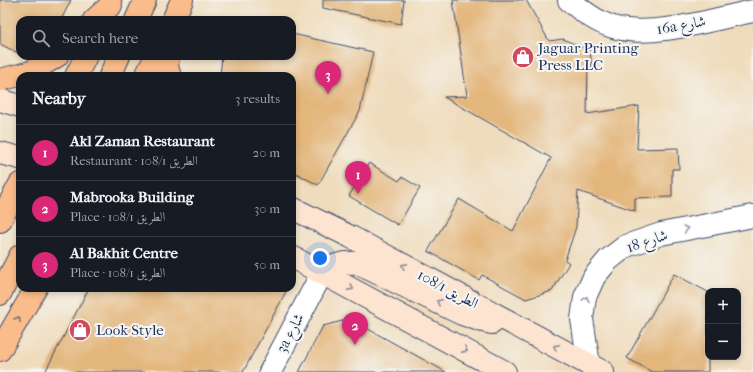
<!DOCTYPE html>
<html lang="en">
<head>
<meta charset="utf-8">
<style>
	:root { --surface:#171b24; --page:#20242c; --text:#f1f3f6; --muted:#9ea1a6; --line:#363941; --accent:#db2777 }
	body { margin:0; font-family:"IM FELL French Canon",Amiri,serif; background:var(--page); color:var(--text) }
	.controls { position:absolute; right:12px; bottom:12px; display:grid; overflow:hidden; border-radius:8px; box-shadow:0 2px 6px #0003 }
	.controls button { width:36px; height:36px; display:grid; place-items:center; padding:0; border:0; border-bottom:1px solid var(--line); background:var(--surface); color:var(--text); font:20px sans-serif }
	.you { position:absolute; left:320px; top:258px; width:14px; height:14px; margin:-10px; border:3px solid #fff; border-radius:50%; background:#1a73e8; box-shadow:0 0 0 6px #1a73e833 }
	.badge { display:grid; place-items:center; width:26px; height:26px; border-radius:50%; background:var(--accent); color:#fff; font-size:13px; font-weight:700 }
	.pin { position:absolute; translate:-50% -33px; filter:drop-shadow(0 1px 2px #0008) }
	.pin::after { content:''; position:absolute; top:21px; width:14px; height:12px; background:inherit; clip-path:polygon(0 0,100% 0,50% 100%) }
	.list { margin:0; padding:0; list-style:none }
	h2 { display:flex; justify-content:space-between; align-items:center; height:52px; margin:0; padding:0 16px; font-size:17px }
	h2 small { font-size:13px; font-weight:400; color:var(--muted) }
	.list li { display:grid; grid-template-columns:26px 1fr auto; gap:12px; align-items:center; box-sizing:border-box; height:56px; padding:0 16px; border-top:1px solid var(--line) }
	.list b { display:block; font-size:15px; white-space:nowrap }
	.list p { margin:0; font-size:13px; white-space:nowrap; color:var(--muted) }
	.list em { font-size:13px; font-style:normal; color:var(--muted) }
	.icon { flex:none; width:22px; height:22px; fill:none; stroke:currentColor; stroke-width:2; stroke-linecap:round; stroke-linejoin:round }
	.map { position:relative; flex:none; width:753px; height:372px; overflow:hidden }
	.search { position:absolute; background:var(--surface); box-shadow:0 2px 6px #0003; left:16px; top:16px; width:280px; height:44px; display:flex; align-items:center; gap:10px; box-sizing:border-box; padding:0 14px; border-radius:12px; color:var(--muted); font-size:15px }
	.panel { position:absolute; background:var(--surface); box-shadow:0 2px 6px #0003; left:16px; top:72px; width:280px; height:220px; border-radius:12px }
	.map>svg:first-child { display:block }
	.building { fill:#e3b67b }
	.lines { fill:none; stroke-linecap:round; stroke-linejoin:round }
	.street-casing { stroke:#3b496c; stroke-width:24 }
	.secondary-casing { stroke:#3b496c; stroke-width:24 }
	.primary-casing { stroke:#3b496c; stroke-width:24 }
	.street { stroke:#fff; stroke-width:22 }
	.secondary { stroke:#fde4d1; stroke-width:22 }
	.primary { stroke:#fabc8b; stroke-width:22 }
	.oneway { stroke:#8d97ae }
	.oneway2 { stroke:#8c8a98 }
	.oneway3 { stroke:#7f6e72 }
	.labels { text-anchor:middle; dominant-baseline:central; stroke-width:4; stroke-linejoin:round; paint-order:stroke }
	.street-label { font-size:15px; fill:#1b2f5e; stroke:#f6f6f2 }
	.poi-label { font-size:15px; fill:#1b2f5e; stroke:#f6f6f2; text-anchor:start }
</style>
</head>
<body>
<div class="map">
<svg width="753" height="372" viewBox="0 0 753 372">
	<rect width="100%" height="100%" fill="#f6f6f2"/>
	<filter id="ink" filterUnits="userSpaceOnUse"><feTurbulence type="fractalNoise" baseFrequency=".025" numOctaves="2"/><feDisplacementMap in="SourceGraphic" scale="8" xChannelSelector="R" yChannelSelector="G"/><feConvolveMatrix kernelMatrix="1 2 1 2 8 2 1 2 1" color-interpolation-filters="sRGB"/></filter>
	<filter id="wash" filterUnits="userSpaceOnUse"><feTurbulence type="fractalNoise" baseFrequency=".012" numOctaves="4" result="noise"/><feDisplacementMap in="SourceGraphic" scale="16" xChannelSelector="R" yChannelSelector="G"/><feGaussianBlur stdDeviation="0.9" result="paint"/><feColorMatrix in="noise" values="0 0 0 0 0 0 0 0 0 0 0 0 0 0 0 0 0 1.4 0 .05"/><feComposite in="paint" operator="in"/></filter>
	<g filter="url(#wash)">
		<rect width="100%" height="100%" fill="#efdcbc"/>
		<g id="blocks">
			<g class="building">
				<path d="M0 0H71L61 20H20V54L0 44Z"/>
				<path d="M323 0H404L401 24 323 8Z"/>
				<path d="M453 0H526L549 41 563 39 590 51 592 67H588L587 114 639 106 637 149 678 148 679 169H672V197L635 198V211L578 191 576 227 565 260 569 263 552 291 526 299 482 275 479 280 428 251 459 199 513 231 551 158 444 97 467 96Z"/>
				<path d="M292 34 373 52 360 111 318 185 292 171V76H220L222 56H292Z"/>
				<path d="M369 163 399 181 402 177 420 188 398 225 349 196Z"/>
				<path d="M674 274 708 292V372H652L627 358Z"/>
				<path d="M89 288H288L243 372H45Z"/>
				<path d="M350 319 446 372H299L323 326Z"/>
			</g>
		</g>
	</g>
	<g filter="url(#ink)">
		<use href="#blocks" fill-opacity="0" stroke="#3b496c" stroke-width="1"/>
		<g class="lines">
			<g class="street-casing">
				<g id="street">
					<path d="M569 0C582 11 596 22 613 27 652 39 713 19 753 11"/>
					<path d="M589 365 582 319 585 297 594 277 608 260 626 246 661 234 753 216"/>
					<path d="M270 372 322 273"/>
				</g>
			</g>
			<g class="secondary-casing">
				<g id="secondary">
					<path d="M0 100 20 106"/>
					<path d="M0 153 20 158"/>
					<path d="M292 208 351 237 603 372"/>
					<path d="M292 257 505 372"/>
					<path d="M322 273C335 264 342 262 357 263L462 314 479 320 492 323"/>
				</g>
			</g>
			<g class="primary-casing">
				<g id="primary">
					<path d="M94 20 111 5"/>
					<path d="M136 20 145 0"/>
					<path d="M173 20 182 0"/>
					<path d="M168 56 167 67 170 76"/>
					<path d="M76 76 86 56"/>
					<path d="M110 76 119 56"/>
					<path d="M146 76 156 56"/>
					<path d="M0 80 31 72 57 56"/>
					<path d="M0 221 20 184"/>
					<path d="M0 294 20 256"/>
					<path d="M0 350 36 288"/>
				</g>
			</g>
			<use href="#street" class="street"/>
			<use href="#secondary" class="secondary"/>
			<use href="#primary" class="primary"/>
		</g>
		<defs><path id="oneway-chevron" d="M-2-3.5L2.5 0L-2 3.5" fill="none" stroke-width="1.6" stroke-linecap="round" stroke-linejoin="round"/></defs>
		<g class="oneway">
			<use href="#oneway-chevron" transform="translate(686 229) rotate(-11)"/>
			<use href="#oneway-chevron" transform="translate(586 299) rotate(-75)"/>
		</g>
		<g class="oneway2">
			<use href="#oneway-chevron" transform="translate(404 266) rotate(-152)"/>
			<use href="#oneway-chevron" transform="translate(351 288) rotate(28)"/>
			<use href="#oneway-chevron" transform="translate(439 302) rotate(-154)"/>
			<use href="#oneway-chevron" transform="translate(556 347) rotate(-152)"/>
			<use href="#oneway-chevron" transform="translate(465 350) rotate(28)"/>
		</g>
		<use class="oneway3" href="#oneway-chevron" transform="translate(18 319) rotate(-60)"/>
	</g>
	<defs>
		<g id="shop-disc" transform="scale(1.15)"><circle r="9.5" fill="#d1495b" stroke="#f6f6f2"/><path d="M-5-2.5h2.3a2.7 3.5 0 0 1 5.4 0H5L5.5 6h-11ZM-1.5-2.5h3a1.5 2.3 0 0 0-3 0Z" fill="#fff"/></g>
	</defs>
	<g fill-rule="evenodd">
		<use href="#shop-disc" x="523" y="57"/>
		<use href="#shop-disc" x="80" y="330"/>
	</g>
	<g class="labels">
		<g class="street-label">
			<text transform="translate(681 25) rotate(-10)">16a شارع</text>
			<text transform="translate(647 241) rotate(-19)">شارع 18</text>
			<text transform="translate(448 289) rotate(28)">108/1 الطريق</text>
			<text transform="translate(290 333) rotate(-62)">3a شارع</text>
		</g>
		<g class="poi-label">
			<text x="538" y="48">Jaguar Printing<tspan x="538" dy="17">Press LLC</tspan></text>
			<text x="96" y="330">Look Style</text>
		</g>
	</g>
</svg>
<div class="controls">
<button>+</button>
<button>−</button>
</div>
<div class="you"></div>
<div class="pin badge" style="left:358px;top:194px">1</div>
<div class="pin badge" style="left:355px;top:345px">2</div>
<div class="pin badge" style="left:328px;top:94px">3</div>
<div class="search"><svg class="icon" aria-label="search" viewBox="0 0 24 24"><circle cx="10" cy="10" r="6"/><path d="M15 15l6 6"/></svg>Search here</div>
<section class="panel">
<h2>Nearby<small>3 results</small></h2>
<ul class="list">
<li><span class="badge">1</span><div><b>Akl Zaman Restaurant</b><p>Restaurant · 108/1 الطريق</p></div><em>20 m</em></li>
<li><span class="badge">2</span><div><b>Mabrooka Building</b><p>Place · 108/1 الطريق</p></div><em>30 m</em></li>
<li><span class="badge">3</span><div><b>Al Bakhit Centre</b><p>Place · 108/1 الطريق</p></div><em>50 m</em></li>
</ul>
</section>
</div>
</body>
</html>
